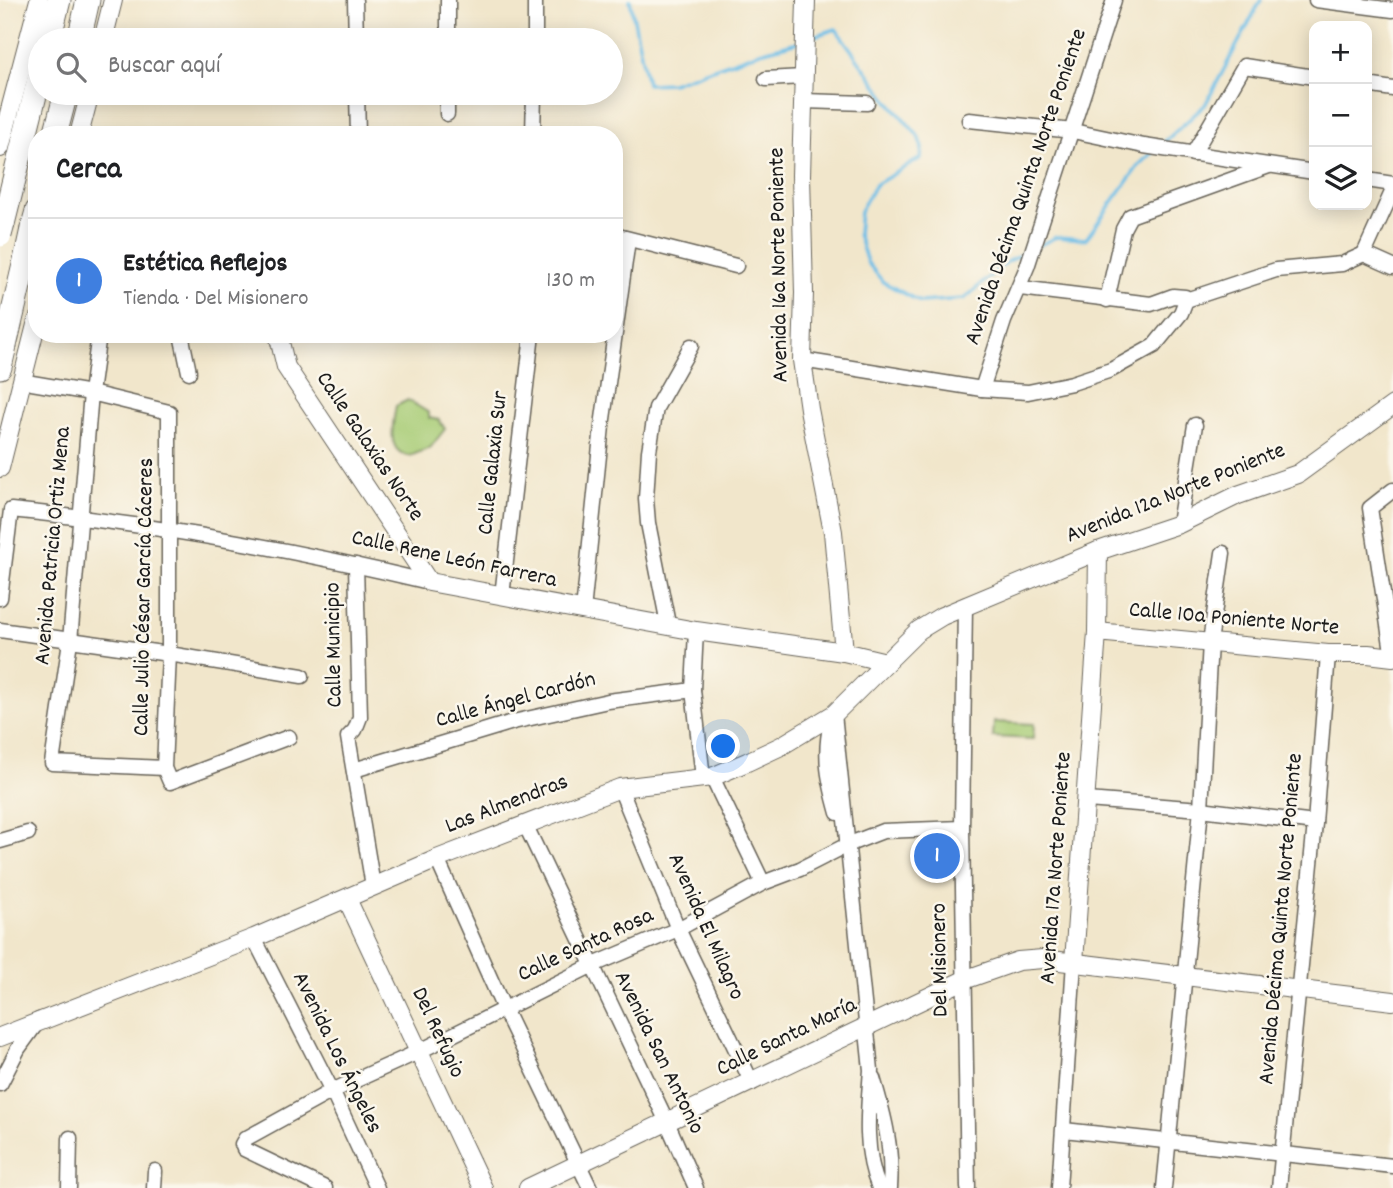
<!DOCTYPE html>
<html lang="es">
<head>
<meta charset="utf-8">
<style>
	:root { --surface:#fff; --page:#f2f2f2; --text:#202124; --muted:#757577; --line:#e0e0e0; --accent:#0f766e }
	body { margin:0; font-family:Dekko,sans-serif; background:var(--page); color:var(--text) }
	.controls { position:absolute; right:21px; top:21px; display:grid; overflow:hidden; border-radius:14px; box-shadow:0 4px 18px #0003 }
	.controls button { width:63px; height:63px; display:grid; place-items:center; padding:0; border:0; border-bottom:2px solid var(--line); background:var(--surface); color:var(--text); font:35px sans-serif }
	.you { position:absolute; left:724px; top:747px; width:24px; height:24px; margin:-18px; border:5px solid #fff; border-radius:50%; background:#1a73e8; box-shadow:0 0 0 10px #1a73e833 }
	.badge { display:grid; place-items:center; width:46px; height:46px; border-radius:50%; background:var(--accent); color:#fff; font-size:23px; font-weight:700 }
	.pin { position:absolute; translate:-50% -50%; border:4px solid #fff; box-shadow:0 2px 7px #0006 }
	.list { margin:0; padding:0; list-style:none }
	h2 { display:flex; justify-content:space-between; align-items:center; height:91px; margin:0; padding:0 28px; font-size:30px }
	h2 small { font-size:23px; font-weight:400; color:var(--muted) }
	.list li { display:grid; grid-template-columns:46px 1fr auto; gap:21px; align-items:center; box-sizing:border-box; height:126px; padding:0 28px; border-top:2px solid var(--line) }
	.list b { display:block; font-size:26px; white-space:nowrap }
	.list p { margin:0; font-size:23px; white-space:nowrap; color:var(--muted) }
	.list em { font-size:23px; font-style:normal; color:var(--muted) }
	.icon { flex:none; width:38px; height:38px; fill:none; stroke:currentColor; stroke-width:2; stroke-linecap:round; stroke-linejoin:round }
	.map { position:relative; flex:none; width:1393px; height:1188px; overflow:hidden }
	.search { position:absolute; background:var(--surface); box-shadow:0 4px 18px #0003; left:28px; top:28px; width:595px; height:77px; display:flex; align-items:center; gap:18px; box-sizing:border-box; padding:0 24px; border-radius:38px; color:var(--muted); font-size:26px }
	.panel { position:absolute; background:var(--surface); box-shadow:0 4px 18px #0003; left:28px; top:126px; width:595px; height:217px; border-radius:28px }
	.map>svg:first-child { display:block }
	.green { fill:#a8cc76; stroke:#627449; stroke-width:2 }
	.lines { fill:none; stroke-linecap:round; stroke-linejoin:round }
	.stream { stroke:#6cbee7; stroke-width:3.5 }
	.minor-casing { stroke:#676359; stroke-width:17 }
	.tertiary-casing { stroke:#676359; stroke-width:20 }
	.trunk-casing { stroke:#676359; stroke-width:25 }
	.minor { stroke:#fff; stroke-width:14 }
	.tertiary { stroke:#fff; stroke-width:18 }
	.trunk { stroke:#fff; stroke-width:23 }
	.trunk-bridge-casing { stroke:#676359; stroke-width:25; stroke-linecap:butt }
	.trunk-bridge { stroke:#fff; stroke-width:23 }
	.labels { text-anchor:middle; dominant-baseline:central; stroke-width:5; stroke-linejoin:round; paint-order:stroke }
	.street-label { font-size:23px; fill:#1c1c1c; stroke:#fbf7ec }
</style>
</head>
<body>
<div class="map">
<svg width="1393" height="1188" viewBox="0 0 1393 1188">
	<rect width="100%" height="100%" fill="#fbf7ec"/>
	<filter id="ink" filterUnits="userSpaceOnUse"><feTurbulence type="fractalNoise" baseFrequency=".0143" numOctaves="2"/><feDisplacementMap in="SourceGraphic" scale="14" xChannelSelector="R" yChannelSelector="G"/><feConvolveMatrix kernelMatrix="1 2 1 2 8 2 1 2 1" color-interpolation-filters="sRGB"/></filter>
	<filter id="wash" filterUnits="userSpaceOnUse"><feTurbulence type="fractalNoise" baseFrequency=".00686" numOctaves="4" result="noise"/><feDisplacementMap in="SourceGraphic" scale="28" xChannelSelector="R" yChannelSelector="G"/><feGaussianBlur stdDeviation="1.57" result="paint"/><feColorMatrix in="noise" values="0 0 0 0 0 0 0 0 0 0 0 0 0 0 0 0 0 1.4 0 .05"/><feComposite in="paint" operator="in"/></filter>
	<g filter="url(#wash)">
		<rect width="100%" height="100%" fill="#f1e6cb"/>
		<g class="green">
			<path d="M408 400 429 413V418L439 420 445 429 430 448 410 456C385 453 393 423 396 406Z"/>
			<path d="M994 722 1034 724 1033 739 993 737Z"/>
		</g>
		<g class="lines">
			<g class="stream">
				<path d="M630 0 647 84 672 83 760 52 798 42"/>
				<path d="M811 37 836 29 886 98 918 136 922 148 921 158 875 185 860 211 858 234 867 262 883 282 920 302 964 299 1008 261 1027 252"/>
				<path d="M1162 144 1205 105 1261 0"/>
				<path d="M1040 245 1056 237 1086 239 1139 165 1154 151"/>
			</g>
		</g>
	</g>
	<g filter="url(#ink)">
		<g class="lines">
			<g class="minor-casing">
				<g id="minor">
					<path d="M355 0 356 40"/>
					<path d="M1316 0 1393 10"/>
					<path d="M448 40V0"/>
					<path d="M535 40V0"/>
					<path d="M766 79 803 77"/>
					<path d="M1367 85 1393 89"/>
					<path d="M357 93 358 135"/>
					<path d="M803 101 867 103"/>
					<path d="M447 114V93"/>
					<path d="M969 120 1073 131 1144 146 1314 172"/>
					<path d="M533 135 534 93"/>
					<path d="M1193 154 1244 66 1314 77"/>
					<path d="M1367 180 1393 184"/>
					<path d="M614 235 736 266"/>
					<path d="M1364 254 1393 190"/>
					<path d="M1364 254 1393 267"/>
					<path d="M1020 288 1151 304 1173 296 1185 297 1186 300"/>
					<path d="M1107 300 1123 229 1130 216 1269 166"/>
					<path d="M1186 300 1276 270 1342 264 1364 254"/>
					<path d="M99 334 91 393 70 641 52 763 164 768"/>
					<path d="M181 334 189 372"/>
					<path d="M802 360 982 389 1028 392 1072 383 1111 370 1154 346 1181 313 1186 300"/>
					<path d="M32 383 91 393 169 412V654L164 768 170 782 289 737"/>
					<path d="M982 389 1004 321 1027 267 1114 0"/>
					<path d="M1393 490 1370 508 1393 658"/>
					<path d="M1179 524 1195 425"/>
					<path d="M356 565 360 717 355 730 348 737 373 886"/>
					<path d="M502 596 532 334"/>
					<path d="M0 598 11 510C152 524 291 549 429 582"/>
					<path d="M965 605 962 828 968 1188"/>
					<path d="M583 611 602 426 628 240"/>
					<path d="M668 624 648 523 646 499 649 451 656 408 691 346"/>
					<path d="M0 630 169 654 302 676"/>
					<path d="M696 631 693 690 703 778"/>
					<path d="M834 714 871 1070C868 1108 863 1151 879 1188"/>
					<path d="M831 723C823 756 829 781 838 813"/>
					<path d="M354 770 513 722 608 701 693 690"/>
					<path d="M712 777 763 883"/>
					<path d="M620 788 678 929 752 1083"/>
					<path d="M1087 800 1201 809 1315 823"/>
					<path d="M525 824 667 1122 696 1188"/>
					<path d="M0 841 28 833"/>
					<path d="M437 859 504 1009 590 1188"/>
					<path d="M254 938 332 1091 377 1188"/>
					<path d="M873 1078C884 1115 893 1149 890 1188"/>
					<path d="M0 1084 18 1049 39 1020"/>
					<path d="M1064 1130 1393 1166"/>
					<path d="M69 1188 70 1138"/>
					<path d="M154 1188 155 1171"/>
					<path d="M325 1188 244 1149 242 1144 245 1139 332 1091 418 1052 591 966 678 929 763 883 800 869 847 845 883 831 962 828"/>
					<path d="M1059 1188 1074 962"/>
					<path d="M1164 1188 1201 809 1210 642 1223 553"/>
					<path d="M1279 1188 1315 823 1328 654"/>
				</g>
			</g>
			<g class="tertiary-casing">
				<g id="tertiary">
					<path d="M806 0 801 175 804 293 802 360 809 409 833 532 844 652"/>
					<path d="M103 40 113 0"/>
					<path d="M79 135 90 93"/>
					<path d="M0 148 39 0"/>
					<path d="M278 334 286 367 429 582 696 631 844 652 886 662"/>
					<path d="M0 468 37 321"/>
					<path d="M1097 632 1328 654H1368L1393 657"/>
					<path d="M347 899 483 1188"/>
					<path d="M1074 962 1097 632 1098 551"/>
					<path d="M0 1037 254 938 437 859 620 788 712 777 747 762 781 746 834 714 919 630 942 616 1098 551 1179 524 1238 495 1298 474 1393 405"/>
					<path d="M528 1188 964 980 1018 961 1043 959 1393 1001"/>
				</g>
			</g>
			<g class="trunk-casing">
				<g id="trunk">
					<path d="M49 40 59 0"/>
					<path d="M79 40 88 0"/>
					<path d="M55 135 66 93"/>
					<path d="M3 224 40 75"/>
					<path d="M32 229 37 211"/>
					<path d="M0 367 27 252"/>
				</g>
			</g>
			<use href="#minor" class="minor"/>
			<use href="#tertiary" class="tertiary"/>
			<use href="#trunk" class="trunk"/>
			<g class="trunk-bridge-casing">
				<g id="trunk-bridge">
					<path d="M0 235 3 224"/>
					<path d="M27 252 32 229"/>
				</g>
			</g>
			<use href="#trunk-bridge" class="trunk-bridge"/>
		</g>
	</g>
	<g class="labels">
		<g class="street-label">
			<text transform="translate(1027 187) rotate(-71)">Avenida Décima Quinta Norte Poniente</text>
			<text transform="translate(780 265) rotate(-91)">Avenida 16a Norte Poniente</text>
			<text transform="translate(369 447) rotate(56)">Calle Galaxias Norte</text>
			<text transform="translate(494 463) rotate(-84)">Calle Galaxia Sur</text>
			<text transform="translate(1176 494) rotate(-22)">Avenida 12a Norte Poniente</text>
			<text transform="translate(54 546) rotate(-85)">Avenida Patricia Ortiz Mena</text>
			<text transform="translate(454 560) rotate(12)">Calle Rene León Farrera</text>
			<text transform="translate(145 597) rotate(-89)">Calle Julio César García Cáceres</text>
			<text transform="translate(1234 620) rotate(5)">Calle 10a Poniente Norte</text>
			<text transform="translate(335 645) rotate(-91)">Calle Municipio</text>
			<text transform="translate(516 701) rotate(-15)">Calle Ángel Cardón</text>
			<text transform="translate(507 805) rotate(-21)">Las Almendras</text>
			<text transform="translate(1057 868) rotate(-86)">Avenida 17a Norte Poniente</text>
			<text transform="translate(1282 919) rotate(-85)">Avenida Décima Quinta Norte Poniente</text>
			<text transform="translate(705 927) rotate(66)">Avenida El Milagro</text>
			<text transform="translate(586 946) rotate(-25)">Calle Santa Rosa</text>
			<text transform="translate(941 960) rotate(-91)">Del Misionero</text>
			<text transform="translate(437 1033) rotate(65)">Del Refugio</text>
			<text transform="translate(787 1038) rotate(-26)">Calle Santa María</text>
			<text transform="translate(336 1053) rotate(64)">Avenida Los Ángeles</text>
			<text transform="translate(658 1053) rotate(64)">Avenida San Antonio</text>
		</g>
	</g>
</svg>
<div class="controls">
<button>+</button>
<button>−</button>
<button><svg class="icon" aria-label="layers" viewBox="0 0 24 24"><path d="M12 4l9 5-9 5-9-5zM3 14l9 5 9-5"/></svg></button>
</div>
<div class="you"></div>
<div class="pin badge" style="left:937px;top:856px;background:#3f7fe0">1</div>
<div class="search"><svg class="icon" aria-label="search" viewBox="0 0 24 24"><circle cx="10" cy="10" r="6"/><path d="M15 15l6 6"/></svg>Buscar aquí</div>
<section class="panel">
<h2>Cerca<small></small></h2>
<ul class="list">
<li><span class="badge" style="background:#3f7fe0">1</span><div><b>Estética Reflejos</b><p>Tienda · Del Misionero</p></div><em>130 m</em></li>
</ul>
</section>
</div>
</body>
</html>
